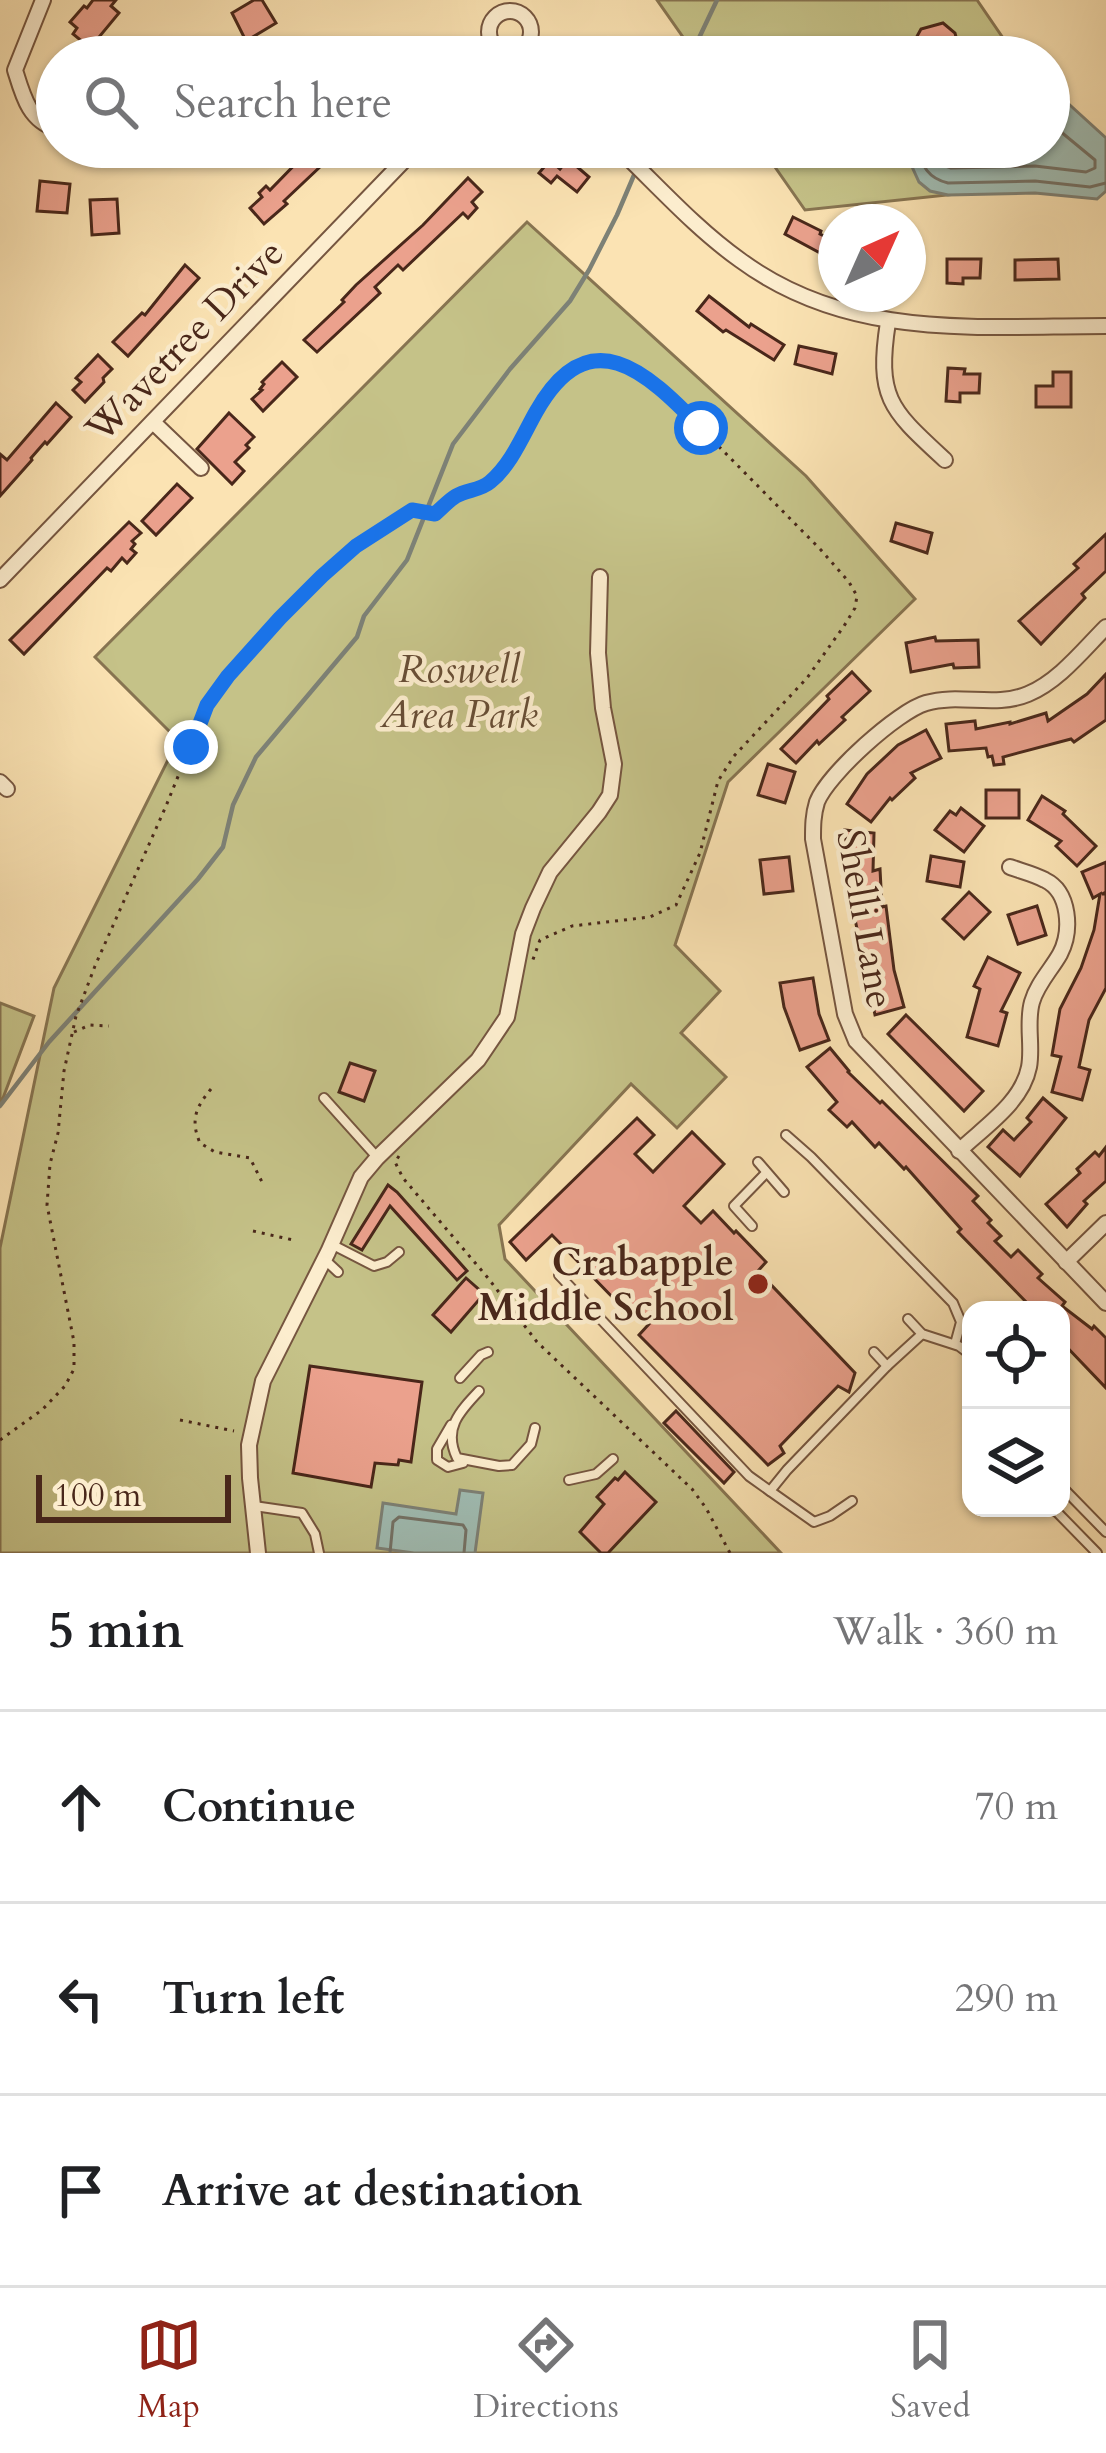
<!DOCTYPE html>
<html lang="en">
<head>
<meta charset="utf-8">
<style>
	:root { --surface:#fff; --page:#f2f2f2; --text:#202124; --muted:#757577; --line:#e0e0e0; --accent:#8f2418 }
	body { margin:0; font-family:Cardo,serif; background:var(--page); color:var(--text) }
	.controls { position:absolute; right:36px; bottom:36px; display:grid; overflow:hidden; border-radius:24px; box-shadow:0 3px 9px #0004 }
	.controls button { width:108px; height:108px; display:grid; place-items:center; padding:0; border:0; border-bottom:3px solid var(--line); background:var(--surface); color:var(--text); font:60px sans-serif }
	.compass { position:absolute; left:818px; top:204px; width:108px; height:108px; border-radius:50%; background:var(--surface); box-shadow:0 3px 9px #0004; rotate:45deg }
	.scale { position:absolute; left:36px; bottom:30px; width:195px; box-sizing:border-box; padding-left:12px; border:6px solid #49271a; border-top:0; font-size:33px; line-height:42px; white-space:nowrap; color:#49271a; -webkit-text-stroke:9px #fcedce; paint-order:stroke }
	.stop { position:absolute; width:36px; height:36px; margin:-27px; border:9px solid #1a73e8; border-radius:50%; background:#fff }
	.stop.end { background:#1a73e8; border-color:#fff; box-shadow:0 3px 12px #0008 }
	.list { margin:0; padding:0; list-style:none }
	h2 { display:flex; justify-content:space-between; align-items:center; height:156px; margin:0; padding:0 48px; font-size:51px }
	h2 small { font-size:39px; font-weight:400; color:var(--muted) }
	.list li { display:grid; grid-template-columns:78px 1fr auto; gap:36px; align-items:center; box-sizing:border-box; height:192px; padding:0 48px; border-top:3px solid var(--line) }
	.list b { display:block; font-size:45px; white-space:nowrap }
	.list em { font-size:39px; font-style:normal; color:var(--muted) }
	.icon { flex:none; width:66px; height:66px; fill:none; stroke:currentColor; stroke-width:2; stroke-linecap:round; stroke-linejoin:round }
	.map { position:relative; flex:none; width:1106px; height:1553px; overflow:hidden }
	.search { position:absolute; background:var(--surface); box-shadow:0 3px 9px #0004; left:36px; right:36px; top:36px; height:132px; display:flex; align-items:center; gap:30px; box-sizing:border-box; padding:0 42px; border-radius:66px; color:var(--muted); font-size:45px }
	.sheet { height:732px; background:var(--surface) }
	nav { display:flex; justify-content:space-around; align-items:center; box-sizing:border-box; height:168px; border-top:3px solid var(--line); background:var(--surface); font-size:33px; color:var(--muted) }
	nav a { display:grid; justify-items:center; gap:6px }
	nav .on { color:var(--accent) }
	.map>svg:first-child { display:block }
	.green { fill:#c5c288; stroke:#877451; stroke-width:3 }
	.water { fill:#a0bdb4; stroke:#7d8176; stroke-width:3 }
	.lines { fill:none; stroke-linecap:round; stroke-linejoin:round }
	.shore { stroke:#747267; stroke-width:3 }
	.stream { stroke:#7d8176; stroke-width:4.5 }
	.building { fill:#eba18d; stroke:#49271a; stroke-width:3 }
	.service-casing { stroke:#765640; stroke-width:12 }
	.minor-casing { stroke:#765640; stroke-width:18 }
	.path { stroke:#49271a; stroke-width:3; stroke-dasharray:3 6; stroke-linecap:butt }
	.service { stroke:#fcedce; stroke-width:8 }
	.minor { stroke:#fcedce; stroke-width:14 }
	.route { stroke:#1a73e8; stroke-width:15 }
	.poi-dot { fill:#8f2418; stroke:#fcedce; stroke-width:4.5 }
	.labels { text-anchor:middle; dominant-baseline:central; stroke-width:9; stroke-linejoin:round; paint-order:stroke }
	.street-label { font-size:39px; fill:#49271a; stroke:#fcedce }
	.park-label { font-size:39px; font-style:italic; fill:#684e36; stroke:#fcedce }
	.poi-label { font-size:39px; font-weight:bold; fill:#49271a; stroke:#fcedce; text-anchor:end }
</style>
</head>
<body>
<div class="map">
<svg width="1106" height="1553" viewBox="0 0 1106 1553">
	<rect width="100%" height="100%" fill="#fbe3b3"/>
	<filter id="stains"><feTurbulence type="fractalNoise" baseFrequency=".00167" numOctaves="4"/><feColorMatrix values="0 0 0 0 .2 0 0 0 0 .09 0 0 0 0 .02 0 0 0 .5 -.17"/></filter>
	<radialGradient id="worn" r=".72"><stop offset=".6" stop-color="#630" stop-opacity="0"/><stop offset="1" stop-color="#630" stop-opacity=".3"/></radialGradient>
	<g class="green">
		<path d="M657 0H977L1016 57H697Z"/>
		<path d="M761 147H1049L1099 179 805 210Z"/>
		<path d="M527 222 806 476 915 599 728 782 675 945 720 991 681 1033 726 1077 677 1128 631 1084 499 1225 505 1259 781 1553H0V1248L54 988 178 740 95 657Z"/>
		<path d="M0 1003 34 1016 0 1106Z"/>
	</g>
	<g class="water">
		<path d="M1049 86 1106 138V191L1097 199 1035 193 948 195 930 191 919 182 903 147H1049Z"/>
		<path d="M460 1490 483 1493 475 1553H414L377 1548 383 1503 456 1514Z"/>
	</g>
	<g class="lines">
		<g class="shore">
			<path d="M916 147C923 166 927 178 948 183L1035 181 1090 187 1106 183"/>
			<path d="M932 147 940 164 951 168 1035 166 1086 172 1095 168V160L1049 122"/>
			<path d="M390 1553 393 1522 399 1517 463 1525 466 1530 464 1553"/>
		</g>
		<g class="stream">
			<path d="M690 57 717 0"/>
			<path d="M0 1106 49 1042 198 879 223 847 233 805 256 757 357 637 364 616 407 560 453 444 510 369 570 301 589 270 617 215 646 147"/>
		</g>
	</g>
	<g class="building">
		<path d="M93 0H116L111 6 119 13 90 48 73 34 77 28 70 22 84 6 87 8Z"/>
		<path d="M254 0H262L276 23 246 41 232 13Z"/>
		<path d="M943 23 955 33 959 48 934 57 923 54 915 40 921 29Z"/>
		<path d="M312 147H341L284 201 287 204 264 224 250 208 262 197 259 193 266 186 270 190Z"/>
		<path d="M568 159 589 177 577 192 557 176 551 183 539 173 550 160 560 169Z"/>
		<path d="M468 178 482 192 472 202 477 208 468 218 463 213 403 270 398 265 375 287 380 293 317 352 304 340 344 302 342 300 356 285 423 225Z"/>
		<path d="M40 181 70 184 67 213 37 211Z"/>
		<path d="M117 199 119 233 92 235 90 200Z"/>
		<path d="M793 217 821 231 820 234 830 239 822 254 785 234Z"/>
		<path d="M947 259H981L980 278H963V284L947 283Z"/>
		<path d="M1058 259 1059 279 1015 280V260Z"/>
		<path d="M185 265 199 278 128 356 113 342 142 313 145 315Z"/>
		<path d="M709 296 749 327 751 324 784 345 774 360 726 330 723 332 697 311Z"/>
		<path d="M799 346 836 354 832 374 795 364Z"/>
		<path d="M98 355 112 369 103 378 104 382 85 402 73 390 81 382 76 378Z"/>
		<path d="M282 362 297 377 263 411 252 399 262 390 260 389 264 384 262 382Z"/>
		<path d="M948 368 965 369 964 374H980L979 393H960V402L946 401Z"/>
		<path d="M1053 372H1071V407H1036V386H1053Z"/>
		<path d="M56 403 71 417 47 444 45 442 31 458 32 460 0 496V454L7 460Z"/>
		<path d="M229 413 254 437 246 445 249 448 235 462 244 471 232 484 197 449Z"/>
		<path d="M177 484 192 498 156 535 142 521Z"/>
		<path d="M129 522 141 533 132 541 135 544 131 549 136 553 127 563 122 558 111 571 107 568 24 654 10 640Z"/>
		<path d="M896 523 932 533 927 553 891 541Z"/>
		<path d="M1106 534V571L1082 594 1085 598 1041 644 1019 621 1078 568 1074 564Z"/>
		<path d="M935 637 936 641 978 640 979 667 954 668 953 664 911 672 906 643Z"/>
		<path d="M852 672 870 691 842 717 845 720 819 744 817 741 796 763 781 749 829 699 827 696Z"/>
		<path d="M1106 674V720L1074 742 1071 739 1003 757 1004 764 994 765 992 756 988 757 986 748 949 751 946 724 975 721 976 729 1010 722V724L1046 713 1048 721 1087 694Z"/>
		<path d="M926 730 941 758 911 773 915 778 892 800 890 798 871 822 847 804 867 774 898 745Z"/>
		<path d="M768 764 795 772 785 803 758 795Z"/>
		<rect x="986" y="790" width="33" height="28"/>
		<path d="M1042 796 1065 811 1063 814 1096 846 1077 866 1056 846 1061 841 1028 820Z"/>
		<path d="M961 808 984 826 964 852 935 830 950 811 956 815Z"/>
		<path d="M845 830 874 833 873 871 880 869 882 907 886 906 894 970 904 1007 875 1015 851 900Z"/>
		<path d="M931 856 964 862 960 887 927 881Z"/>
		<path d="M789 857 793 891 764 894 760 860Z"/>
		<path d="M1106 862V892L1102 894H1106V988L1089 1020 1079 1067 1090 1070 1082 1100 1052 1092 1061 1057 1052 1055 1060 1009 1081 968 1094 930 1100 894 1093 898 1082 872Z"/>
		<path d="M969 892 990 912 964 939 943 919Z"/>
		<path d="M1037 906 1046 935 1018 944 1008 915Z"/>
		<path d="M988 957 1020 973 1001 1011 1007 1013 998 1046 967 1037 980 989 974 986Z"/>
		<path d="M813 978 819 1014 829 1040 800 1050 784 1007 780 983Z"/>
		<path d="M906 1015 983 1091 964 1111 888 1034Z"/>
		<path d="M830 1048 849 1071 848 1072 880 1103 882 1101 978 1196 973 1201 991 1220 988 1223 1001 1236 995 1241 1011 1257 1018 1250 1042 1274 1038 1278 1065 1302 1062 1306 1092 1329 1094 1326 1106 1338V1388L1061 1341V1307L1058 1310H1034L958 1232 961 1229 906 1167 904 1169 879 1143 875 1147 852 1122 847 1127 829 1110 837 1102 807 1067Z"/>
		<path d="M350 1063 375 1071 364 1101 339 1092Z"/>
		<path d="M1043 1098 1066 1118 1020 1176 988 1147 1003 1130 1014 1140 1031 1122 1027 1118Z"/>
		<path d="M637 1118 654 1135 635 1154 653 1172 692 1132 724 1164 684 1206 701 1223 713 1211 734 1233 736 1231 766 1262 758 1271 855 1373 849 1392 838 1386 780 1446 784 1453 768 1465 639 1335 649 1324 626 1300 620 1305 552 1235 526 1260 510 1242Z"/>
		<path d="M1106 1147V1181L1084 1201 1087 1204 1067 1227 1046 1204 1080 1173 1077 1169 1095 1152 1099 1156Z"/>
		<path d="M388 1185 397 1192 467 1271 457 1280 390 1206 362 1250 351 1244Z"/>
		<path d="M466 1278 484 1294 451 1332 433 1315Z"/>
		<path d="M310 1366 422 1382 411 1462 399 1460 398 1465 375 1463 371 1487 293 1473Z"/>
		<path d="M676 1411 734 1472 724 1483 664 1423Z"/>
		<path d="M625 1472 656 1502 608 1553H601L580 1532 604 1504 597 1497 615 1478 618 1480Z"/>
	</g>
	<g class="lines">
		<g class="service-casing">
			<g id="service">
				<path d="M324 1098 376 1156"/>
				<path d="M786 1135 811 1157 953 1303 961 1322 955 1344"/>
				<path d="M758 1162 784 1192"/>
				<path d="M752 1226 734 1206 766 1173"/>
				<path d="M333 1245 374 1266 387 1262 399 1252"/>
				<path d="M324 1259 338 1272"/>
				<path d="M559 1275 749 1476 770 1491"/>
				<path d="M908 1319 922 1334 959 1346 971 1355"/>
				<path d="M874 1352 887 1366"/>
				<path d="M460 1378 481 1355 488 1352"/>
				<path d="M479 1391C459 1412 443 1429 457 1458L499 1466 512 1465 531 1444 535 1428"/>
				<path d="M451 1425 437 1449V1460L448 1467 463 1463"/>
				<path d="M569 1480 596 1474 613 1459"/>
				<path d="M1061 1486 1106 1532"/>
				<path d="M852 1501 830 1516 814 1522 770 1491 787 1470 887 1366 922 1334"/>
				<path d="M254 1506 302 1513 315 1534 319 1553"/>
				<path d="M1053 1508 1097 1553"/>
			</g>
		</g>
		<g class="minor-casing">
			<g id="minor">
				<path d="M43 0 15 70C23 96 29 121 57 129"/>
				<circle cx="510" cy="32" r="21"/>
				<path d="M181 57 187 51"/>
				<path d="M617 147C657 185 695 228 740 260 850 341 977 326 1106 326"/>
				<path d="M888 322C876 399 891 410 945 460"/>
				<path d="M153 422 201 468"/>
				<path d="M0 580 417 147"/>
				<path d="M1106 627C1083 650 1059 681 1028 694 995 708 960 693 926 703 898 711 828 774 817 802 813 815 813 826 813 839L845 1014 856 1041 1106 1303"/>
				<path d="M0 782 7 789"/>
				<path d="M959 1151C984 1127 1022 1103 1029 1067 1033 1046 1026 1023 1032 1002 1037 984 1051 970 1060 954 1072 931 1070 892 1045 880 1034 874 1021 871 1010 867"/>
				<path d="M1066 1262 1106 1223"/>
				<path d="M258 1553 250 1478 249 1445 263 1381 328 1252 361 1177 377 1158 478 1060 507 1017 523 934 533 908 550 872 599 812 610 795 614 764 603 708 598 653 600 577"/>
			</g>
		</g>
		<g class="path">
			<path d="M74 1032 90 1025 109 1026"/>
			<path d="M211 1089C196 1107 190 1120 200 1143L215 1152 250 1158 262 1182"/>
			<path d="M399 1156 395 1162 403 1178 488 1278 537 1342 692 1489 706 1508 730 1553"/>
			<path d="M253 1231 293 1240"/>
			<path d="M180 1420 234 1431"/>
			<path d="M0 1440 42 1410 65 1386 74 1369V1342L47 1205 50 1164 58 1133 64 1071 76 1016 95 966 166 806 207 705 228 676 322 576 356 546 412 510 435 513 456 496 491 482 507 462 543 399 561 377 583 362 613 360 643 375 673 400 821 550 849 582 857 596 855 608 844 626 807 678 734 756 718 781 700 853 676 905 650 917 572 926 540 940 531 965"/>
		</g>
		<use href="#service" class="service"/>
		<use href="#minor" class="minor"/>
	</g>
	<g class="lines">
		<path class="route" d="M191 747 207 705 228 676 280 618 322 576 356 546 412 510 435 514C442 508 449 500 456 496 467 490 481 490 490 482 511 465 523 435 536 412 589 318 646 371 701 428"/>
	</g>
	<circle class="poi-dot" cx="758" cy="1284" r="12"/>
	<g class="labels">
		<g class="street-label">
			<text transform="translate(185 341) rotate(-46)">Wavetree Drive</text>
			<text transform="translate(865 919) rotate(80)">Shelli Lane</text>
		</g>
		<g class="park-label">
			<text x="459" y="669">Roswell<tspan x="459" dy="45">Area Park</tspan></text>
		</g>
		<g class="poi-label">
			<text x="734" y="1262">Crabapple<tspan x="734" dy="45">Middle School</tspan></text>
		</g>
	</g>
	<rect width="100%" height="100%" filter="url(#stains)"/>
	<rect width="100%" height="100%" fill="url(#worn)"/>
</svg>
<div class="controls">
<button><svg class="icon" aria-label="locate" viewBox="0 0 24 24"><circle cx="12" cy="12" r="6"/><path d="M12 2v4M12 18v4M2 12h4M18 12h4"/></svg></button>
<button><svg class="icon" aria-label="layers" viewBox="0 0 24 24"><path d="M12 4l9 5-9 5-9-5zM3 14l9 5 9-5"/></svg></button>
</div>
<svg class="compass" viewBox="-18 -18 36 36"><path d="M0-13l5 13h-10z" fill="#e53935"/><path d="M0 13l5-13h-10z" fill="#757577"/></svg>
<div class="scale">100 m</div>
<div class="stop" style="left:701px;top:428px"></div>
<div class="stop end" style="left:191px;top:747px"></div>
<div class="search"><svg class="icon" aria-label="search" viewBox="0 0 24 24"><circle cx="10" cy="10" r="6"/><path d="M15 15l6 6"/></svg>Search here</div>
</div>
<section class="sheet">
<h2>5 min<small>Walk · 360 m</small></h2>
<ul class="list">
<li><svg class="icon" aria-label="ahead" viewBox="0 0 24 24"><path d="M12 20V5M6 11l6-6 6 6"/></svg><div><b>Continue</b></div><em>70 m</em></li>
<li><svg class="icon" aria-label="left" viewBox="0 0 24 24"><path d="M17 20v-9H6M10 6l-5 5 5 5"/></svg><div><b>Turn left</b></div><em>290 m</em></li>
<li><svg class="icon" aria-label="arrive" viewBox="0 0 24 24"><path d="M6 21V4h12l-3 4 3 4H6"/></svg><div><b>Arrive at destination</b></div></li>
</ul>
</section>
<nav>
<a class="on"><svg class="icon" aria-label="map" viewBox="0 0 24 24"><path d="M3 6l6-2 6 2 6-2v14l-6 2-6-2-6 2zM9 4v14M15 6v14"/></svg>Map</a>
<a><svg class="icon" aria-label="directions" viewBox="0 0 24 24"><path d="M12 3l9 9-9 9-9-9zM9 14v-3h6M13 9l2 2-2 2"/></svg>Directions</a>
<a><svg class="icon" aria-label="saved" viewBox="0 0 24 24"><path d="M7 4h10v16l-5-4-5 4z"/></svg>Saved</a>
</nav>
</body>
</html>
